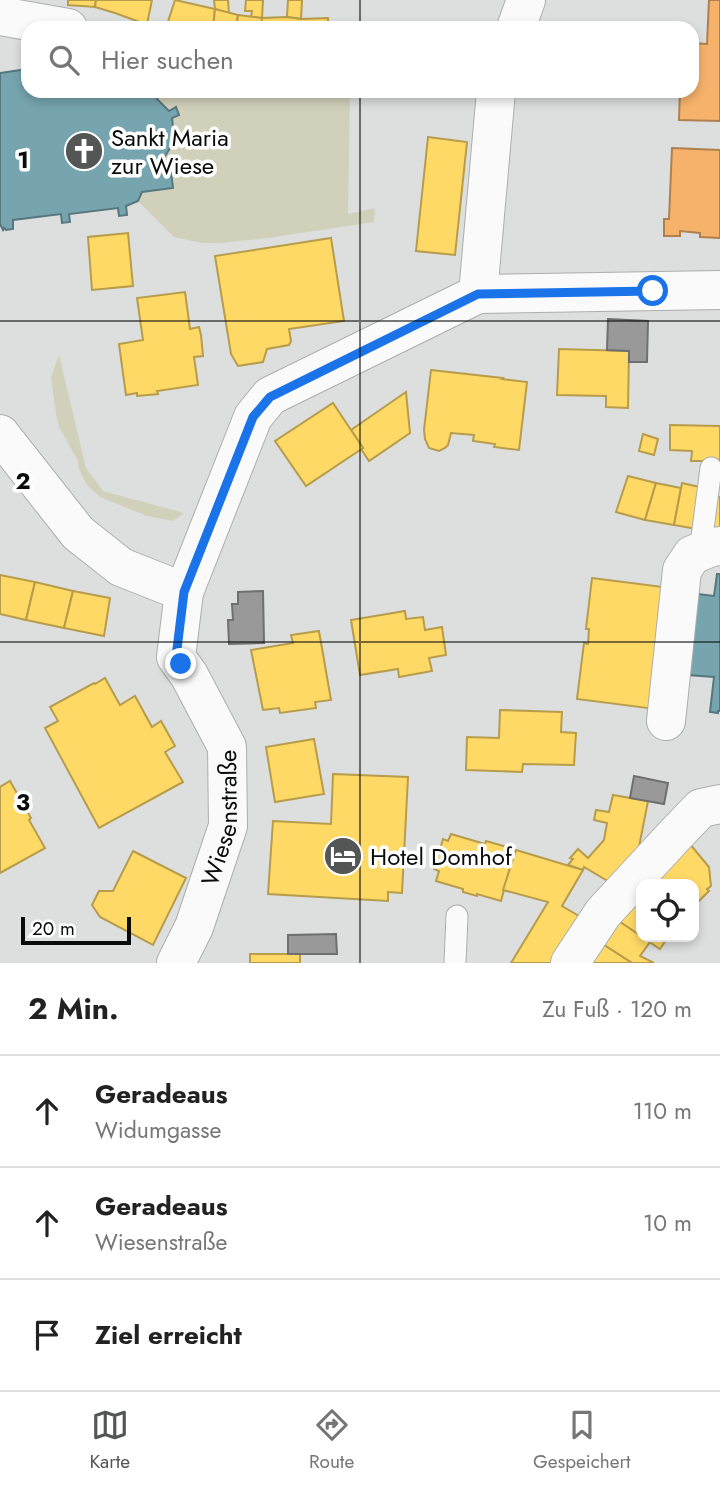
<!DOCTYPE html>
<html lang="de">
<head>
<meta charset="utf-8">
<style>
	:root { --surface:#fff; --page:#f2f2f2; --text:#222; --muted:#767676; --line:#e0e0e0; --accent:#545655 }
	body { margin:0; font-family:Jost,sans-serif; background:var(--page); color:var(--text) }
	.controls { position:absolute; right:21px; bottom:21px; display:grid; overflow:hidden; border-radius:14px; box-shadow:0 4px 10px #0003 }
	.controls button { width:63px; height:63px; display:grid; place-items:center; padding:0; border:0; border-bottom:2px solid var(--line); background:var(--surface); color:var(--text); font:35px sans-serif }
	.scale { position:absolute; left:21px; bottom:18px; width:110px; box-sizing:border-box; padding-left:7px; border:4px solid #0a0c0b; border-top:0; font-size:19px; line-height:24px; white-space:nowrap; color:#0a0c0b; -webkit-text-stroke:5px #fff; paint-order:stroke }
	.stop { position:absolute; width:21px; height:21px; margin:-16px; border:5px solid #1a73e8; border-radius:50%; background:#fff }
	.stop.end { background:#1a73e8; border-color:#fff; box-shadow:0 2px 7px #0008 }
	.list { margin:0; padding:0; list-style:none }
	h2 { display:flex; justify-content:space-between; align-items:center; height:91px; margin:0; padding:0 28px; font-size:30px }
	h2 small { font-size:23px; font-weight:400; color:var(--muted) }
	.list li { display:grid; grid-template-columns:46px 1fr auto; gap:21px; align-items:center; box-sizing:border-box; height:112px; padding:0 28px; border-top:2px solid var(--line) }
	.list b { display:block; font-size:26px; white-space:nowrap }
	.list p { margin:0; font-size:23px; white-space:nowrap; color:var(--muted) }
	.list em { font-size:23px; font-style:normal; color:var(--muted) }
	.icon { flex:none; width:38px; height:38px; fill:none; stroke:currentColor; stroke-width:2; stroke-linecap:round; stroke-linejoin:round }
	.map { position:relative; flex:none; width:720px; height:963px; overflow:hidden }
	.search { position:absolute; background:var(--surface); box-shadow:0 4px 10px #0003; left:21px; right:21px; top:21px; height:77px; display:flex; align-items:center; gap:18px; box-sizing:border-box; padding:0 24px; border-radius:21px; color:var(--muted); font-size:26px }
	.sheet { height:427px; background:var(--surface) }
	nav { display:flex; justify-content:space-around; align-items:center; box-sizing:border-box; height:98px; border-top:2px solid var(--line); background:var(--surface); font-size:19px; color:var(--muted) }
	nav a { display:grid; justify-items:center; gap:4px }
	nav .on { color:var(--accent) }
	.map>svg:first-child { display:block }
	.green { fill:#d1d1bb }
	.homes { fill:#ffd966; stroke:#b69c4b; stroke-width:2 }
	.health { fill:#f6b26b; stroke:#af804e; stroke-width:2 }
	.public { fill:#76a5af; stroke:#56777e; stroke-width:2 }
	.industry { fill:#999; stroke:#6e6f6e; stroke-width:2 }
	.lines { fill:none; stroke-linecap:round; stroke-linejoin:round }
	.service-casing { stroke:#acaeac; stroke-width:23 }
	.minor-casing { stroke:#acaeac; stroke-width:40 }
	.service { stroke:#fafafa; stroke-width:21 }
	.minor { stroke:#fafafa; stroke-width:38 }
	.route { stroke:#1a73e8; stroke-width:9 }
	.grid { fill:none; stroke:#0a0c0b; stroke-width:2; stroke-opacity:0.55 }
	.labels { text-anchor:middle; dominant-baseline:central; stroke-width:7; stroke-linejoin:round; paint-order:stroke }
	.poi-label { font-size:24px; fill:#0a0c0b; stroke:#fff; text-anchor:start }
	.street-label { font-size:24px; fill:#0a0c0b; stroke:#fff }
	.grid-label { font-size:23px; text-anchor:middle; font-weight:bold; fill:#0a0c0b; stroke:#fff; stroke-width:7; stroke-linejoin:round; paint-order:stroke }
</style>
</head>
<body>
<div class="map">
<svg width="720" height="963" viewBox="0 0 720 963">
	<rect width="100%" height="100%" fill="#dddfde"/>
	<g class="green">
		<path d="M160 91H350L348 214 375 208 374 222 268 238 221 243H202L174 237 138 201 142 192 172 188 170 164 164 158 173 143 182 137 174 135 172 118 179 115 177 108 169 111 157 99Z"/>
		<path d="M59 355 86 468 103 491 184 513 173 521 147 516 100 497 87 485 79 469 78 461 59 427 56 414 51 377Z"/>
	</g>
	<g class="homes">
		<path d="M68 0H96L95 7 68 5Z"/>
		<path d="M96 0H152L147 24H145L115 13 95 7Z"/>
		<path d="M175 0 215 9 213 28H166Z"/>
		<path d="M214 0H228L229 14 215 9Z"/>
		<path d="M246 0H263L262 18 251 17 252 11H245Z"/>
		<path d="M288 0H302L301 19 287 17Z"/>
		<path d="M215 9 238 15 236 28H213Z"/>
		<path d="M238 15 262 18 261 28H236Z"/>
		<path d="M287 17 301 19 328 18V28H261L262 18Z"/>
		<path d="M428 137 467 142 455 255 416 251Z"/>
		<path d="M128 233 133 286 92 290 88 237Z"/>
		<path d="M331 238 344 321 289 329 291 341 289 345 267 349 263 362 238 366 231 354 215 256Z"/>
		<path d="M185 292 190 329 199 327 201 335 203 356 194 357 198 385 157 391 158 394 137 396V393L126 395 119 344 143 340 137 298Z"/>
		<path d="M559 349 629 351 628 408 606 407V396L557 395Z"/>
		<path d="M431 370 503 378 502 379 527 382 519 450 494 447 495 444 473 441 474 435 451 433 448 445 445 448 439 451 429 448 425 439 424 430Z"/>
		<path d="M406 392 410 433 369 461 361 449 363 448 351 430Z"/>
		<path d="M333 403 363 448 306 486 275 441Z"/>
		<path d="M670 425 720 426V461H691L692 451 670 450Z"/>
		<path d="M643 434 658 439 654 455 639 451Z"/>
		<path d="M628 476 656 483 645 520 616 512Z"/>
		<path d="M656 483 681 488 674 525 645 520Z"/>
		<path d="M682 483 704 488 697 529 674 525Z"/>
		<path d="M710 496 720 497V533L706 531Z"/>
		<path d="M0 575 35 582 26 620 0 614Z"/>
		<path d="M592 578 671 588 655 709 577 699 584 643 588 644 589 629H586Z"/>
		<path d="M35 582 73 591 64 628 26 620Z"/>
		<path d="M73 591 110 598 104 636 64 628Z"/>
		<path d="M405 611 406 619 423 617 425 630 442 627 446 655 429 658 432 671 399 677 398 669 360 675 351 620Z"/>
		<path d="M319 631 331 700 315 702 316 708 280 713 279 708 263 710 251 650 293 643 291 635Z"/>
		<path d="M105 678 120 705 135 696 152 727 161 721 175 746 165 752 183 782 99 828 45 728 58 721 50 707 94 683 95 684Z"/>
		<path d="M500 710 562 712 561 732 576 733 574 765 523 764 522 772 466 770 467 737 499 738Z"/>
		<path d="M314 739 324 794 275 802 266 747Z"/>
		<path d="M333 774 408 777 402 893 388 892V901L268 894 273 821 331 824Z"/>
		<path d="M10 781 31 818 29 820 45 848 0 873V787Z"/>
		<path d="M613 795 648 801 639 847 611 883 584 867 583 870 568 865 573 859 570 858 578 849 588 858 604 840 607 823 594 820 596 810 609 812Z"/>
		<path d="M451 834 485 844 486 841 507 847 506 851 514 853 501 901 477 894V896L463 892V889L436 881 439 871 434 869 443 839 448 841Z"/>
		<path d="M689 843 709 867 711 886 707 889 709 891 694 906V884H643Z"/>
		<path d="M516 850 583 870 562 906 584 919 557 963H511L548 902 503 890Z"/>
		<path d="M133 851 186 878 153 945 100 917 92 905 99 891H113Z"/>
		<path d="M641 885V936L617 920Z"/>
		<path d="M617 920 650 942 640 956 654 963H632L601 943Z"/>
		<path d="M642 937H668L660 949Z"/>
		<path d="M601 943 632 963H588Z"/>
		<rect x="250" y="954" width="50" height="9"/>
	</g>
	<g class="health">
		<path d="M709 0H720V121L679 120 680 91H692V43L707 44Z"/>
		<path d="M672 148 720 150V238L700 237V233L680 231V236H664V219H669Z"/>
	</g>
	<g class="public">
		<path d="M28 69V91H133L150 95 152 91H161L157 99 169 111 176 107 179 115 172 118 174 135 183 137 181 144 173 143 164 158 170 164 173 188 142 192 138 201 126 206 127 215 119 216 118 208 69 214 70 222 62 223 61 214 13 220V229L6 230 4 228 3 230 0 224V73Z"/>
		<path d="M717 574H720V711H718V713L710 712 714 677 688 675 689 593 714 596Z"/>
	</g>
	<g class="industry">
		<path d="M608 319 648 321 647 362H629V351L607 350Z"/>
		<path d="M263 591 264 643 229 644 228 620H233L232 604H238V592Z"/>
		<path d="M634 776 668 783 664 804 630 798Z"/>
		<path d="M336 934 337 954H288V935Z"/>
	</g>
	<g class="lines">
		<g class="service-casing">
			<g id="service">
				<path d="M700 552 711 468"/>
				<path d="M455 963 457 916"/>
			</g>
		</g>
		<g class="minor-casing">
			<g id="minor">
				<path d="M0 16 68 28"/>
				<path d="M516 28 526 0"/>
				<path d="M478 294 496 91"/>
				<path d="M0 434 78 533 121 567 184 592"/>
				<path d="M666 721 682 570 692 555 712 547 720 546"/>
				<path id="s1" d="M176 963 194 927 228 826 227 747 189 675 176 657 184 592 253 417 270 396 478 294 720 290"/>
				<path d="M570 963 603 913 676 834 701 808 720 804"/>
			</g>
		</g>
		<use href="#service" class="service"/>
		<use href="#minor" class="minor"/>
	</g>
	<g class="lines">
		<path class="route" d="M181 664 176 657 184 592 253 417 270 397 478 294 653 291"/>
	</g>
	<path class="grid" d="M360 0V28M360 91V963M0 321H720M0 642H720"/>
	<defs>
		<g id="church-disc" transform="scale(2.0125)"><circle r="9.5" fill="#545655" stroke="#fff"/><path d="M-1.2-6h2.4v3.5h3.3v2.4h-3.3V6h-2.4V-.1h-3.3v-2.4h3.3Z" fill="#fff"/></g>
		<g id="hotel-disc" transform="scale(2.0125)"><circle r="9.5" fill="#545655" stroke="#fff"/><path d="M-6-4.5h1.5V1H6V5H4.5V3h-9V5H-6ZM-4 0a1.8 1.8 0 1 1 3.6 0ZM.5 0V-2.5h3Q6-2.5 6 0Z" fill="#fff"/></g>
	</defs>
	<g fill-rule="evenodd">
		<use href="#church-disc" x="84" y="151"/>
		<use href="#hotel-disc" x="343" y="856"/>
	</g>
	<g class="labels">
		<g class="poi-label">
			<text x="111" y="137">Sankt Maria<tspan x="111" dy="28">zur Wiese</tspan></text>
			<text x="370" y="856">Hotel Domhof</text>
		</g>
		<g class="street-label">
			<text stroke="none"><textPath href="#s1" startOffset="154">Wiesenstraße</textPath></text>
		</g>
	</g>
	<g class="grid-label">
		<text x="23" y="168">1</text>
		<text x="23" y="489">2</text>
		<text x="23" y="810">3</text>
	</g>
</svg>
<div class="controls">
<button><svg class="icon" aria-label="locate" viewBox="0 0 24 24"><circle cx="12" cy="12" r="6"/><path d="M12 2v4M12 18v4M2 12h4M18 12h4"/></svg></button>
</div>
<div class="scale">20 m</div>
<div class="stop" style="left:653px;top:291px"></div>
<div class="stop end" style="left:181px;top:664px"></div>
<div class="search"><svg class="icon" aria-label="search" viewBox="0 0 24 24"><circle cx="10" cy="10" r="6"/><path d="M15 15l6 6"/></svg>Hier suchen</div>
</div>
<section class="sheet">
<h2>2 Min.<small>Zu Fuß · 120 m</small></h2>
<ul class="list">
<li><svg class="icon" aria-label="ahead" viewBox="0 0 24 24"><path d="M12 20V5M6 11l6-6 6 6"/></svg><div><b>Geradeaus</b><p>Widumgasse</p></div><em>110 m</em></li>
<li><svg class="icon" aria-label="ahead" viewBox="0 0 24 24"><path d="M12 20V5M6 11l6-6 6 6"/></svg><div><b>Geradeaus</b><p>Wiesenstraße</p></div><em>10 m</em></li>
<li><svg class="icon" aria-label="arrive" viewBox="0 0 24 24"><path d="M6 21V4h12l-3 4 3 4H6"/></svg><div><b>Ziel erreicht</b></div></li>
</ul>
</section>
<nav>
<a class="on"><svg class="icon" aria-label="map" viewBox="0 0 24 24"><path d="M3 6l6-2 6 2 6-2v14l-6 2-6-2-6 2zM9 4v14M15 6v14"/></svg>Karte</a>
<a><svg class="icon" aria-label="directions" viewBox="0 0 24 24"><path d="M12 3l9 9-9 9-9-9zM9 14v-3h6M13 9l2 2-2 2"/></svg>Route</a>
<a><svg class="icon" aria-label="saved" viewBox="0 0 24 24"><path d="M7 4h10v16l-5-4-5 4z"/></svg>Gespeichert</a>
</nav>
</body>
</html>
